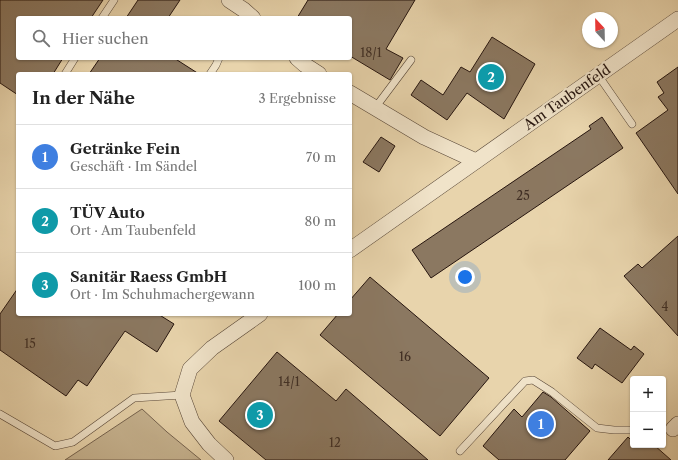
<!DOCTYPE html>
<html lang="de">
<head>
<meta charset="utf-8">
<style>
	:root { --surface:#fff; --page:#f2f2f2; --text:#222; --muted:#767676; --line:#e0e0e0; --accent:#8f2418 }
	body { margin:0; font-family:"Libre Caslon Text",serif; background:var(--page); color:var(--text) }
	.controls { position:absolute; right:12px; bottom:12px; display:grid; overflow:hidden; border-radius:4px; box-shadow:0 1px 3px #0004 }
	.controls button { width:36px; height:36px; display:grid; place-items:center; padding:0; border:0; border-bottom:1px solid var(--line); background:var(--surface); color:var(--text); font:20px sans-serif }
	.compass { position:absolute; left:582px; top:12px; width:36px; height:36px; border-radius:50%; background:var(--surface); box-shadow:0 1px 3px #0004; rotate:338deg }
	.you { position:absolute; left:465px; top:277px; width:14px; height:14px; margin:-10px; border:3px solid #fff; border-radius:50%; background:#1a73e8; box-shadow:0 0 0 6px #1a73e833 }
	.badge { display:grid; place-items:center; width:26px; height:26px; border-radius:50%; background:var(--accent); color:#fff; font-size:13px; font-weight:700 }
	.pin { position:absolute; translate:-50% -50%; border:2px solid #fff; box-shadow:0 1px 4px #0006 }
	.list { margin:0; padding:0; list-style:none }
	h2 { display:flex; justify-content:space-between; align-items:center; height:52px; margin:0; padding:0 16px; font-size:17px }
	h2 small { font-size:13px; font-weight:400; color:var(--muted) }
	.list li { display:grid; grid-template-columns:26px 1fr auto; gap:12px; align-items:center; box-sizing:border-box; height:64px; padding:0 16px; border-top:1px solid var(--line) }
	.list b { display:block; font-size:15px; white-space:nowrap }
	.list p { margin:0; font-size:13px; white-space:nowrap; color:var(--muted) }
	.list em { font-size:13px; font-style:normal; color:var(--muted) }
	.icon { flex:none; width:22px; height:22px; fill:none; stroke:currentColor; stroke-width:2; stroke-linecap:round; stroke-linejoin:round }
	.map { position:relative; flex:none; width:678px; height:460px; overflow:hidden }
	.search { position:absolute; background:var(--surface); box-shadow:0 1px 3px #0004; left:16px; top:16px; width:336px; height:44px; display:flex; align-items:center; gap:10px; box-sizing:border-box; padding:0 14px; border-radius:4px; color:var(--muted); font-size:15px }
	.panel { position:absolute; background:var(--surface); box-shadow:0 1px 3px #0004; left:16px; top:72px; width:336px; height:244px; border-radius:4px }
	.map>svg:first-child { display:block }
	.green { fill:#c7b491; stroke:#766450 }
	.building { fill:#8b7861; stroke:#26150f }
	.lines { fill:none; stroke-linecap:round; stroke-linejoin:round }
	.service-casing { stroke:#564536; stroke-width:8 }
	.minor-casing { stroke:#564536; stroke-width:16 }
	.service { stroke:#f0e3c9; stroke-width:7 }
	.minor { stroke:#f0e3c9; stroke-width:15 }
	.labels { text-anchor:middle; dominant-baseline:central; stroke-width:4; stroke-linejoin:round; paint-order:stroke }
	.number-label { font-size:12px; fill:#3f2e24 }
	.street-label { font-size:14px; fill:#26150f; stroke:#f0e3c9 }
</style>
</head>
<body>
<div class="map">
<svg width="678" height="460" viewBox="0 0 678 460">
	<rect width="100%" height="100%" fill="#e8d4ac"/>
	<filter id="stains"><feTurbulence type="fractalNoise" baseFrequency=".005" numOctaves="4"/><feColorMatrix values="0 0 0 0 .2 0 0 0 0 .09 0 0 0 0 .02 0 0 0 .5 -.17"/></filter>
	<radialGradient id="worn" r=".72"><stop offset=".6" stop-color="#630" stop-opacity="0"/><stop offset="1" stop-color="#630" stop-opacity=".3"/></radialGradient>
	<path class="green" d="M142 409 167 432 201 460H65Z"/>
	<g class="building">
		<path d="M0 0H103L91 18H18V58H63L53 74H18V95L0 83Z"/>
		<path d="M138 0H180L168 18H126Z"/>
		<path d="M308 0H415L386 49 403 58 390 80 350 56V18H297Z"/>
		<path d="M492 37 535 64 504 119 467 93 447 120 411 95 421 80 443 95 461 67 470 72Z"/>
		<path d="M100 58H174L199 74H89Z"/>
		<path d="M678 67V194L636 133 668 110 658 97 664 93 657 82Z"/>
		<path d="M602 117 623 148 431 278 412 250 591 129 589 126Z"/>
		<path d="M381 137 395 146 379 172 363 162Z"/>
		<path d="M678 236V336L624 276 638 264 642 268Z"/>
		<path d="M370 277 489 378 440 436 320 335 338 314H350V300Z"/>
		<path d="M18 288V314H158L174 324 157 352 125 331 87 386 78 380 66 396 0 350V314Z"/>
		<path d="M600 328 631 350 634 346 644 354 622 383 595 364 592 369 577 358Z"/>
		<path d="M277 352 336 401 346 389 428 460H266L219 421Z"/>
		<path d="M543 392 551 397 590 431 565 460H499L483 446 514 409 522 417Z"/>
		<path d="M628 437 633 442V445H654L671 460H608Z"/>
	</g>
	<g class="lines">
		<g class="service-casing">
			<g id="service">
				<path d="M102 18 114 0"/>
				<path d="M65 74 75 58"/>
				<path d="M210 74 216 65 219 58"/>
				<path d="M598 75 632 124"/>
				<path d="M375 108 411 60"/>
				<path d="M0 414 55 446 73 442 134 398 182 395"/>
				<path d="M460 451 525 381 533 380 552 392 597 428 614 430H633"/>
			</g>
		</g>
		<g class="minor-casing">
			<g id="minor">
				<path d="M229 0 244 10 253 18"/>
				<path d="M297 58 305 65 319 74"/>
				<path d="M350 93 424 137 476 161"/>
				<path d="M350 250 678 19"/>
				<path d="M673 429 678 424"/>
				<path d="M226 460 209 444 192 422 182 395 190 369 212 348 260 314"/>
			</g>
		</g>
		<use href="#service" class="service"/>
		<use href="#minor" class="minor"/>
	</g>
	<g class="labels">
		<g class="number-label">
			<text x="371" y="52">18/1</text>
			<text x="523" y="195">25</text>
			<text x="665" y="306">4</text>
			<text x="30" y="343">15</text>
			<text x="405" y="356">16</text>
			<text x="289" y="381">14/1</text>
			<text x="335" y="442">12</text>
		</g>
		<g class="street-label">
			<text transform="translate(567 97) rotate(-35)">Am Taubenfeld</text>
		</g>
	</g>
	<rect width="100%" height="100%" filter="url(#stains)"/>
	<rect width="100%" height="100%" fill="url(#worn)"/>
</svg>
<div class="controls">
<button>+</button>
<button>−</button>
</div>
<svg class="compass" viewBox="-18 -18 36 36"><path d="M0-13l5 13h-10z" fill="#e53935"/><path d="M0 13l5-13h-10z" fill="#767676"/></svg>
<div class="you"></div>
<div class="pin badge" style="left:541px;top:424px;background:#3f7fe0">1</div>
<div class="pin badge" style="left:491px;top:77px;background:#0f9aa8">2</div>
<div class="pin badge" style="left:260px;top:415px;background:#0f9aa8">3</div>
<div class="search"><svg class="icon" aria-label="search" viewBox="0 0 24 24"><circle cx="10" cy="10" r="6"/><path d="M15 15l6 6"/></svg>Hier suchen</div>
<section class="panel">
<h2>In der Nähe<small>3 Ergebnisse</small></h2>
<ul class="list">
<li><span class="badge" style="background:#3f7fe0">1</span><div><b>Getränke Fein</b><p>Geschäft · Im Sändel</p></div><em>70 m</em></li>
<li><span class="badge" style="background:#0f9aa8">2</span><div><b>TÜV Auto</b><p>Ort · Am Taubenfeld</p></div><em>80 m</em></li>
<li><span class="badge" style="background:#0f9aa8">3</span><div><b>Sanitär Raess GmbH</b><p>Ort · Im Schuhmachergewann</p></div><em>100 m</em></li>
</ul>
</section>
</div>
</body>
</html>
